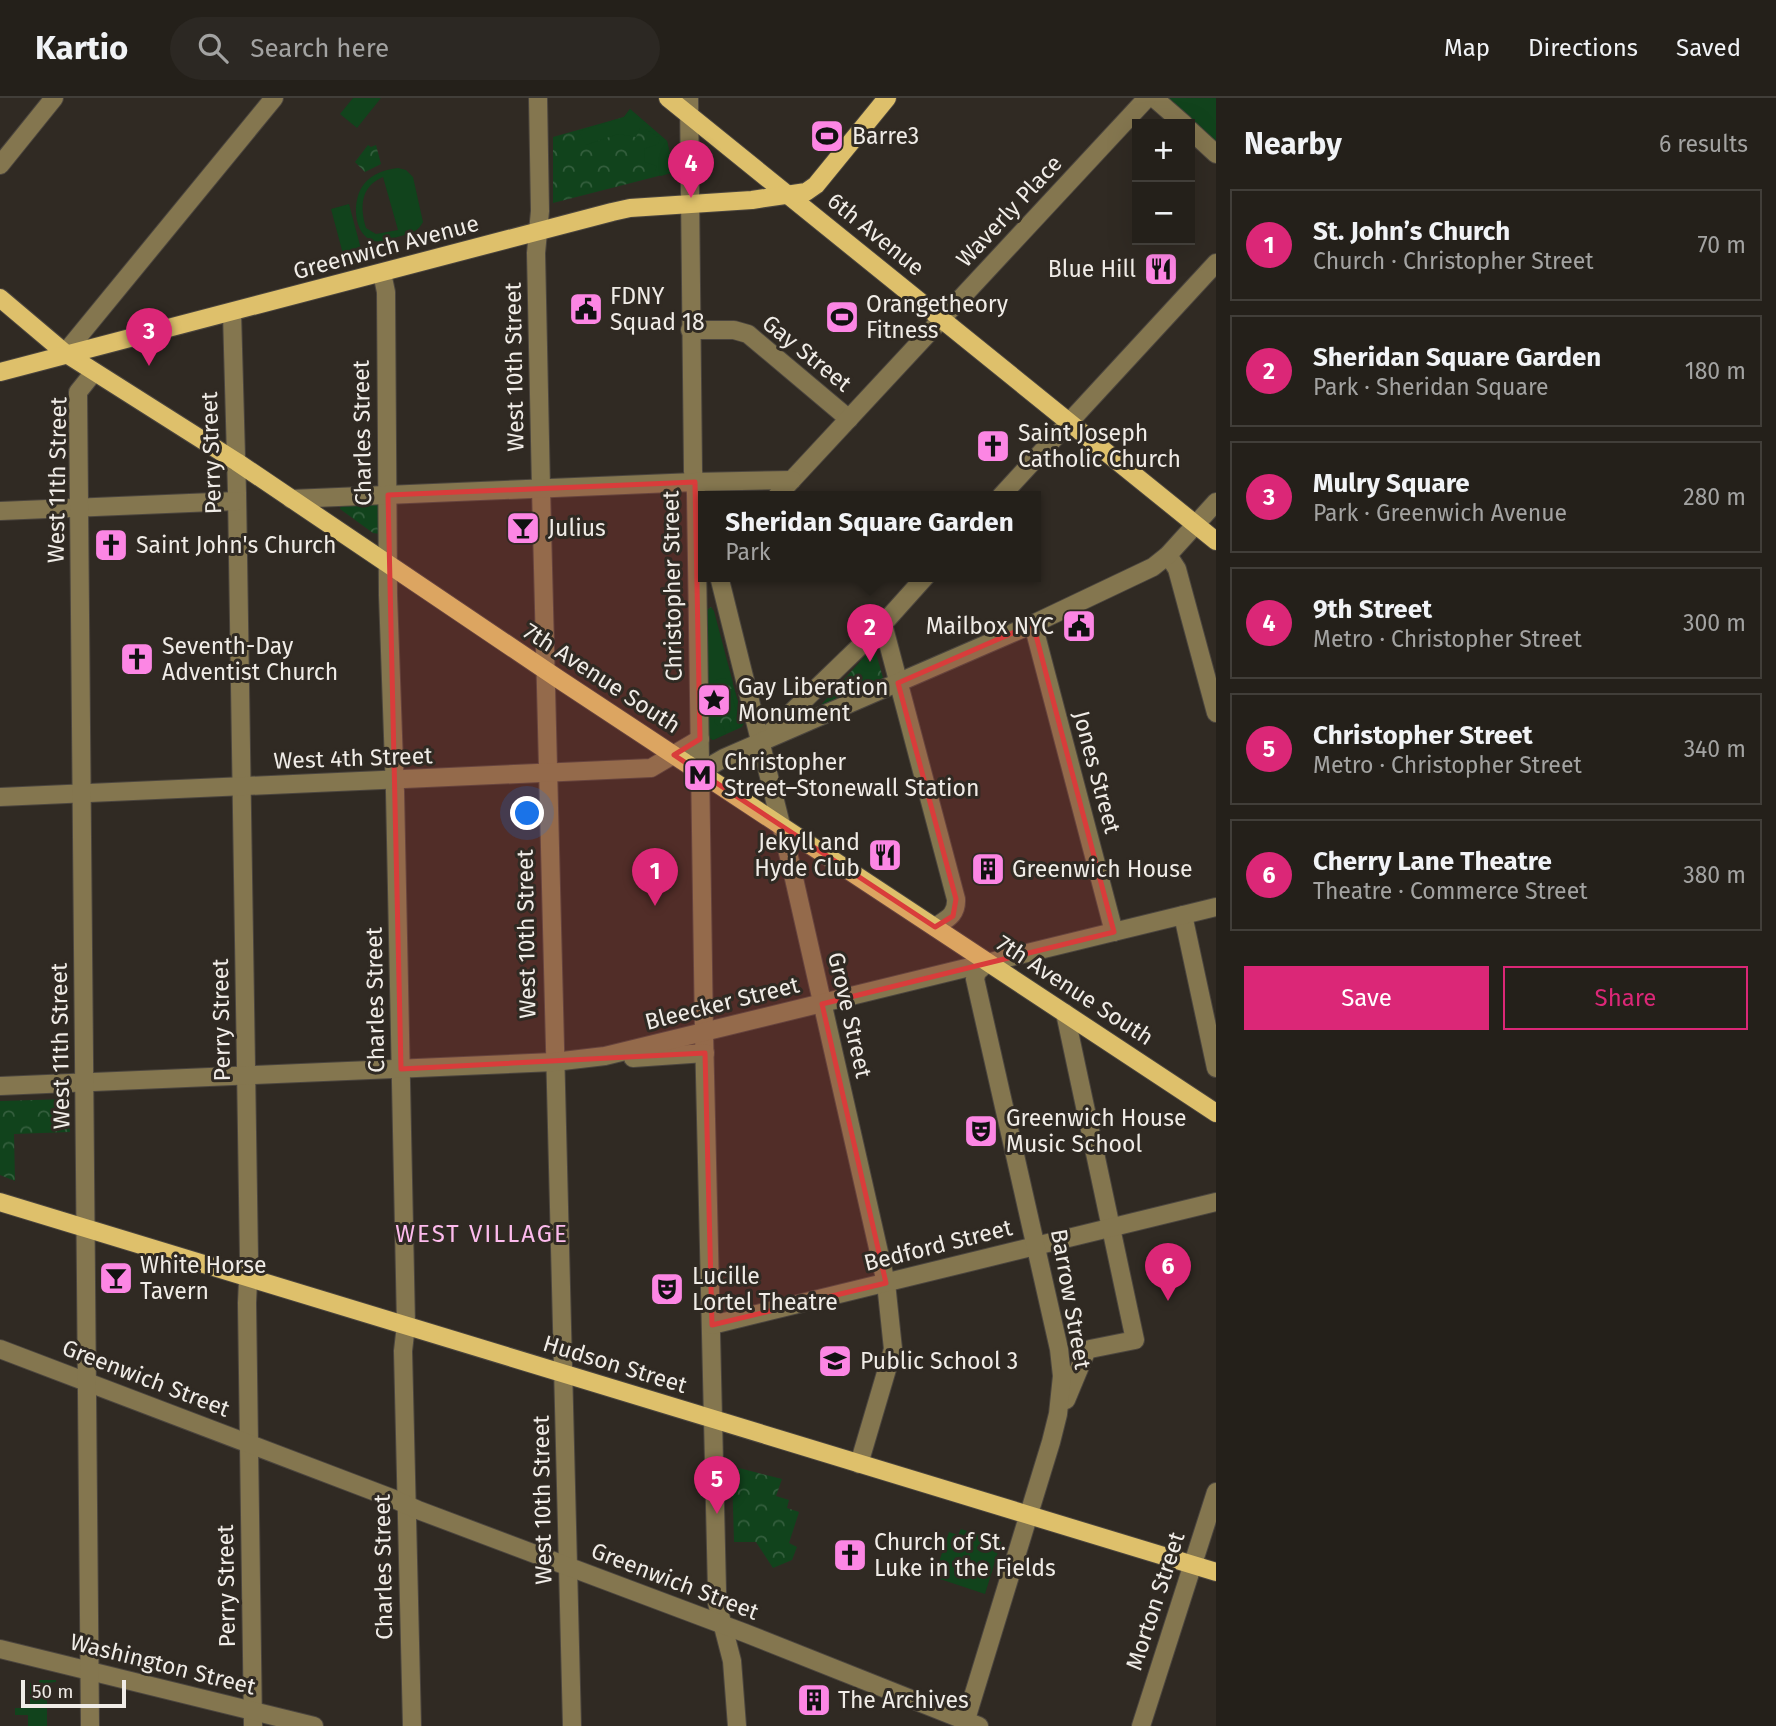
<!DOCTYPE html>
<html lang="en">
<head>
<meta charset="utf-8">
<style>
	:root { --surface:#24201a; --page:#2c2823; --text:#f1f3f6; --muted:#a3a3a2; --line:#413e39; --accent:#db2777 }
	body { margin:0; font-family:"Fira Sans",sans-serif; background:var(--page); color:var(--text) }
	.controls { position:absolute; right:21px; top:21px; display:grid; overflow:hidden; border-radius:0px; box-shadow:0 7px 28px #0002 }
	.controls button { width:63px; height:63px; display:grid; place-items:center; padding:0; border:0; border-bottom:2px solid var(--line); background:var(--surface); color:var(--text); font:35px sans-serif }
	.scale { position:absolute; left:21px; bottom:18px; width:105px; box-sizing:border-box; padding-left:7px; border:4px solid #f0ece7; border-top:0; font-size:19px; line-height:24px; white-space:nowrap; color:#f0ece7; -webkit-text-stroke:5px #302a23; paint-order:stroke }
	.you { position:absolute; left:528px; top:716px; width:24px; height:24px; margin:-18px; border:5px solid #fff; border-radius:50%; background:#1a73e8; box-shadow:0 0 0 10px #1a73e833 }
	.badge { display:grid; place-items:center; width:46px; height:46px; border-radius:50%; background:var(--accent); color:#fff; font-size:23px; font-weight:700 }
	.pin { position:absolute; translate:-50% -58px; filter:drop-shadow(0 2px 4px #0008) }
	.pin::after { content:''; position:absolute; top:37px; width:24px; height:21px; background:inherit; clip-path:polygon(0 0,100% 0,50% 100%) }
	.popup { position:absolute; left:698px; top:393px; width:343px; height:91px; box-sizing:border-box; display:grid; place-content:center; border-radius:0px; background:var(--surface); filter:drop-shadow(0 2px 5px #0005); font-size:23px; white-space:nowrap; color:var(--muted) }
	.popup b { font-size:26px; color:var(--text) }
	.popup::after { content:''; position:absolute; left:50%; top:100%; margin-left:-14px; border:14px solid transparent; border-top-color:var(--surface) }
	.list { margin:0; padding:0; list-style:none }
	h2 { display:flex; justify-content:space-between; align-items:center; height:91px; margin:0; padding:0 28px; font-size:30px }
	h2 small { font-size:23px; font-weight:400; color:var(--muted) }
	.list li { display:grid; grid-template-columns:46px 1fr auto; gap:21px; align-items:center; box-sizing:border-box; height:112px; margin:0 14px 14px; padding:0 14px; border:2px solid var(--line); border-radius:0px }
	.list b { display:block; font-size:26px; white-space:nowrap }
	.list p { margin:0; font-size:23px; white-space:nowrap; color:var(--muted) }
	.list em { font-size:23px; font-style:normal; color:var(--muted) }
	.actions { display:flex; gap:14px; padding:21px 28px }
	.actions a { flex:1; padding:16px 0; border:2px solid var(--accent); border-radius:0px; text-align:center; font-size:24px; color:var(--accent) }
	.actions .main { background:var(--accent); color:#fff }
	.icon { flex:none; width:38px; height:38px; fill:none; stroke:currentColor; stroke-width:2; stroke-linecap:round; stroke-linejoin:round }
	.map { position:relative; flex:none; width:1216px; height:1628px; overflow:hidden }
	header { display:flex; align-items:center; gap:42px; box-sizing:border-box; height:98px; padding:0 35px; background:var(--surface); border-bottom:2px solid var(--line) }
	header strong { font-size:33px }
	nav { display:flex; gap:38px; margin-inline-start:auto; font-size:24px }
	.search { width:490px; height:63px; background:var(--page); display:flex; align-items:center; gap:18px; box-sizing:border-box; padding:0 24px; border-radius:38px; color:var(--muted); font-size:26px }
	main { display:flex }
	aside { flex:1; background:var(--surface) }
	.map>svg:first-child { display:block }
	.park { fill:url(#park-crowns) }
	.garden { fill:#11431c; fill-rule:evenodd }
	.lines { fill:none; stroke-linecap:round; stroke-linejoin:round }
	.minor-casing { stroke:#4b453e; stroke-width:20 }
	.major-casing { stroke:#4b453e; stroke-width:20 }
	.minor { stroke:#84764f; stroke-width:18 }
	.major { stroke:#dec06b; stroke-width:18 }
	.marked { fill:#d93c3b; fill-opacity:0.2; stroke:#d93c3b; stroke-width:5; stroke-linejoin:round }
	.labels { text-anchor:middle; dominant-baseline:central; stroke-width:6; stroke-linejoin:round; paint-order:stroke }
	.poi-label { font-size:23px; fill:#f0ece7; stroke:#302a23; text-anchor:start }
	.street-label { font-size:23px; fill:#f0ece7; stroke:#302a23 }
	.neighbourhood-label { font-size:24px; letter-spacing:2px; fill:#fdbbed; stroke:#302a23 }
</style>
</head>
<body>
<header>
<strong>Kartio</strong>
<div class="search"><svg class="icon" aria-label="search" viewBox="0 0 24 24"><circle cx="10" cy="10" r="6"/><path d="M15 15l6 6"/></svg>Search here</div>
<nav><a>Map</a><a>Directions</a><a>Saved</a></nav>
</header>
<main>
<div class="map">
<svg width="1216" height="1628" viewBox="0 0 1216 1628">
	<defs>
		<pattern id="park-crowns" width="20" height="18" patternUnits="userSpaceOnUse" patternTransform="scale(1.75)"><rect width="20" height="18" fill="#11431c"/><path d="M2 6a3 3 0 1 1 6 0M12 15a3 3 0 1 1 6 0" fill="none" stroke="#345e3d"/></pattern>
	</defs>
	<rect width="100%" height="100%" fill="#302a23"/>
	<g class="park">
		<path d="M1168 0H1216V46L1168 2Z"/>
		<path d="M630 11 667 43 674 74 553 105V39L624 19Z"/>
		<path d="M368 47 371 49 376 47 381 66 365 74 355 64Z"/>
		<path d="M376 406 380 409V436L373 435 340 411 341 408Z"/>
		<path d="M711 509 744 625 742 629 713 642 708 639 706 513Z"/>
		<path d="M874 548 883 580 821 607Z"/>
		<path d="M69 1001 70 1034 14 1036 15 1083 0 1077V1003Z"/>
		<path d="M739 1370 782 1381 776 1398 789 1402 787 1410 799 1414 789 1445 797 1449 792 1462 773 1470 756 1444H734L732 1376Z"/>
	</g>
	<g class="garden">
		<path d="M353 0H381L357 30 340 16Z"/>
		<path d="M1216 0V36L1186 9V1Z"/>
		<path d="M630 11 667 43 674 74 661 78 655 73 657 68 645 64 644 51 658 46 660 40 644 30H640L636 39 618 36 586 47 579 33 624 19Z"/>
		<path d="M398 70 406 72 413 79 423 124C418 134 411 135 401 138 393 140 382 145 374 143 352 137 352 100 364 86 373 75 384 72 398 70ZM383 79 398 132 376 136 366 130C360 109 360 89 383 79Z"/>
		<path d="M349 106 361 151 343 156 331 111Z"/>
		<path d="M711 509 714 513 733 585 729 586 726 581 721 580 714 583 712 591H707L706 513Z"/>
		<path d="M734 590 744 625 732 633 729 626 737 616 730 591Z"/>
		<path d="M712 596 715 625 718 628H723L726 636 713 642 708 639 707 597Z"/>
		<path d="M961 1431 1001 1444 985 1496 934 1479 949 1434 958 1437Z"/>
		<path d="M39 1582H56V1584L47 1585V1596H30V1585H39Z"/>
		<path d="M30 1599H47V1628H28V1617H15V1610H30Z"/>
	</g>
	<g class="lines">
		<g class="minor-casing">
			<g id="minor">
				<path d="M538 0 540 113 536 155 541 390 572 1628"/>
				<path d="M689 0 693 373 696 395 704 935 717 1493V1505L732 1563 737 1628"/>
				<path d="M1154 0 1184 26"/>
				<path d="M1190 32 1216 56"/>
				<path d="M0 67 54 0"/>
				<path d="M382 175 386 194 388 497 395 694 406 1227 403 1253 412 1628"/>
				<path d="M232 215 237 395 249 1161 247 1205 253 1628"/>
				<path d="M690 232H734L748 236 849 321"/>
				<path d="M65 255 274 0"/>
				<path d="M777 398 1147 0"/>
				<path d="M1001 398 1216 165"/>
				<path d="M291 401 695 384 792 382"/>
				<path d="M0 413 237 403"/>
				<path d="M1168 457 1177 471 1216 615"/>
				<path d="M719 478 790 763 886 1185 893 1251 859 1366"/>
				<path d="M883 526 956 801C957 817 947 821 935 829"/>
				<path d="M1033 526 1114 834"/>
				<path d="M769 636 883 526 926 478"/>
				<path d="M700 674 724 660 1033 526 1153 469 1168 457 1216 404"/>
				<path d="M0 699 651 670 700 641"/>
				<path d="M1183 817 1216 970"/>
				<path d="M1065 915 1135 1242 1090 1251 1086 1254 1066 1302"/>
				<path d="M633 960 705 955"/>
				<path d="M0 988 554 964 605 958 1216 809"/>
				<path d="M712 1227 1216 1104"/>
				<path d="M0 1251 394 1401 418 1412 745 1535 979 1628"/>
				<path d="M0 1551 314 1628"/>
				<path d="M90 1628 78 294 94 274"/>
				<path d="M964 1628 1051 1344 1058 1316 1062 1278 1059 1251 975 881 977 874 988 864"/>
				<path d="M1141 1628 1216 1394"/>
			</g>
		</g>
		<g class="major-casing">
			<g id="major">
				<path d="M668 0 1216 443"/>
				<path d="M0 200 65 255 237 364 557 580 1216 1015"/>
				<path d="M0 274 612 114 630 110 752 102 806 94 816 87 887 0"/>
				<path d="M0 1104 1216 1474"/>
			</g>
		</g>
		<use href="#minor" class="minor"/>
		<use href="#major" class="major"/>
	</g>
	<path class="marked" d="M695 384 700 641 674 657 935 829 953 818 956 801 898 585 1033 526 1114 834 822 906 886 1185 712 1227 705 955 401 971 388 397Z"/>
	<defs>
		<g id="stadium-square" transform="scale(1.75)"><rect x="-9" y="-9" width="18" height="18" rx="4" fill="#fc86e4" stroke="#302a23"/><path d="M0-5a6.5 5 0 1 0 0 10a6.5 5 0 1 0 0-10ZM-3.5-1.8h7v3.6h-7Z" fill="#111"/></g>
		<g id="restaurant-square" transform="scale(1.75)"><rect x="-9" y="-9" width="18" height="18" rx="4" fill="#fc86e4" stroke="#302a23"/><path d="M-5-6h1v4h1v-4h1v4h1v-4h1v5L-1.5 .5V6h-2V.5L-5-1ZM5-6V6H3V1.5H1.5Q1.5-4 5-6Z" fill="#111"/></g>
		<g id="civic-square" transform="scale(1.75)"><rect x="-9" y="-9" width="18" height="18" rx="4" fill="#fc86e4" stroke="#302a23"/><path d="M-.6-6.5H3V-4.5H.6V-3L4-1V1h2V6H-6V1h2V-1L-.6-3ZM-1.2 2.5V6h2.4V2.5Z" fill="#111"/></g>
		<g id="church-square" transform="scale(1.75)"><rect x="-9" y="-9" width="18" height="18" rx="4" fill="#fc86e4" stroke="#302a23"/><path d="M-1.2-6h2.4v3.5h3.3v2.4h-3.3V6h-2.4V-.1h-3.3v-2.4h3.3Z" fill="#111"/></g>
		<g id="bar-square" transform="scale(1.75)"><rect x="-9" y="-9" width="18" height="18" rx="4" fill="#fc86e4" stroke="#302a23"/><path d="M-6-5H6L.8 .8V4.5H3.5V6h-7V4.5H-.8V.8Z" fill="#111"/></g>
		<g id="sight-square" transform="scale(1.75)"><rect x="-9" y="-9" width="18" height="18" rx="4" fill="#fc86e4" stroke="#302a23"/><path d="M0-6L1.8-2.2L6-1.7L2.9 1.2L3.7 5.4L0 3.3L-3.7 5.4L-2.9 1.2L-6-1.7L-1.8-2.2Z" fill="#111"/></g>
		<g id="metro-square" transform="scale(1.75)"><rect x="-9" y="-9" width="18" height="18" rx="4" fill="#fc86e4" stroke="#302a23"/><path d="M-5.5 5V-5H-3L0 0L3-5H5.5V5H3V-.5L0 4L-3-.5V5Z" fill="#111"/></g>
		<g id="building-square" transform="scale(1.75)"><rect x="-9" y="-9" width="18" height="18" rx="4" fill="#fc86e4" stroke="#302a23"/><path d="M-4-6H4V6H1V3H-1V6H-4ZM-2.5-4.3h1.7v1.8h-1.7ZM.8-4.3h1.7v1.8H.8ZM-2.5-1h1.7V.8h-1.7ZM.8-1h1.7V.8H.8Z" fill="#111"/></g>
		<g id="theatre-square" transform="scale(1.75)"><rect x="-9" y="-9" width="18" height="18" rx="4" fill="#fc86e4" stroke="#302a23"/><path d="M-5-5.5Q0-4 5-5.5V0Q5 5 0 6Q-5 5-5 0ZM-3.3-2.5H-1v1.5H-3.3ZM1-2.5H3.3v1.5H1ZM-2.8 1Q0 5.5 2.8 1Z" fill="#111"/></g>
		<g id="school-square" transform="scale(1.75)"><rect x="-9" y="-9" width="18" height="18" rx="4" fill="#fc86e4" stroke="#302a23"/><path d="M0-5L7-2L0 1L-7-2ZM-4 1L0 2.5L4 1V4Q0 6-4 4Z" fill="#111"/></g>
	</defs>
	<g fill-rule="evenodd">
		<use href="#stadium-square" x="827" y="38"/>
		<use href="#restaurant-square" x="1161" y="171"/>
		<use href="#civic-square" x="586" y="211"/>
		<use href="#stadium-square" x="842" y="219"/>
		<use href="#church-square" x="993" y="348"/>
		<use href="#bar-square" x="523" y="430"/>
		<use href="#church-square" x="111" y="447"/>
		<use href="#civic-square" x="1079" y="528"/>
		<use href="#church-square" x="137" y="561"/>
		<use href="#sight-square" x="714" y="602"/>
		<use href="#metro-square" x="700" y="677"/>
		<use href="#restaurant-square" x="885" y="757"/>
		<use href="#building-square" x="988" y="771"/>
		<use href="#theatre-square" x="981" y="1033"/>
		<use href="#bar-square" x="116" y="1180"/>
		<use href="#theatre-square" x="667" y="1191"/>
		<use href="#school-square" x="835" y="1263"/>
		<use href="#church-square" x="850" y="1457"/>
		<use href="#building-square" x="814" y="1602"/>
	</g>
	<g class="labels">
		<g class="poi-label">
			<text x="852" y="38">Barre3</text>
			<text x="1136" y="171" text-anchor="end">Blue Hill</text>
			<text x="610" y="198">FDNY<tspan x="610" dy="26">Squad 18</tspan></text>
			<text x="866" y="206">Orangetheory<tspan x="866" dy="26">Fitness</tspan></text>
			<text x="1018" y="335">Saint Joseph<tspan x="1018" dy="26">Catholic Church</tspan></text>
			<text x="548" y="430">Julius</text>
			<text x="136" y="447">Saint John's Church</text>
			<text x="1054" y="528" text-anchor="end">Mailbox NYC</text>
			<text x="162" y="548">Seventh-Day<tspan x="162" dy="26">Adventist Church</tspan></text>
			<text x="738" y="589">Gay Liberation<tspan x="738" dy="26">Monument</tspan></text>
			<text x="724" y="664">Christopher<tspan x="724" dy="26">Street–Stonewall Station</tspan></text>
			<text x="860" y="744" text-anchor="end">Jekyll and<tspan x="860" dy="26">Hyde Club</tspan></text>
			<text x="1012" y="771">Greenwich House</text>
			<text x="1006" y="1020">Greenwich House<tspan x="1006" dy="26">Music School</tspan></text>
			<text x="140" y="1167">White Horse<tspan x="140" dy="26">Tavern</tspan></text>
			<text x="692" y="1178">Lucille<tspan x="692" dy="26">Lortel Theatre</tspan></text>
			<text x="860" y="1263">Public School 3</text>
			<text x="874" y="1444">Church of St.<tspan x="874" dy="26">Luke in the Fields</tspan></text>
			<text x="838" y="1602">The Archives</text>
		</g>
		<g class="street-label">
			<text transform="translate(1009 113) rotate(-47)">Waverly Place</text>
			<text transform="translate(876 136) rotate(39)">6th Avenue</text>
			<text transform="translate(386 149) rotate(-15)">Greenwich Avenue</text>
			<text transform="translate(807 255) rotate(39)">Gay Street</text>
			<text transform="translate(514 269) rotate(-91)">West 10th Street</text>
			<text transform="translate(362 335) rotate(-91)">Charles Street</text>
			<text transform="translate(211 355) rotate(-92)">Perry Street</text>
			<text transform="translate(57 382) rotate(-89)">West 11th Street</text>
			<text transform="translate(672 488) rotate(-91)">Christopher Street</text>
			<text transform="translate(602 580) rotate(33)">7th Avenue South</text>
			<text transform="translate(353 660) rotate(-2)">West 4th Street</text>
			<text transform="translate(1097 674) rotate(75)">Jones Street</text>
			<text transform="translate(526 836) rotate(-91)">West 10th Street</text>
			<text transform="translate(1075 892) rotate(33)">7th Avenue South</text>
			<text transform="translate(375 902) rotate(-91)">Charles Street</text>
			<text transform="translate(722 905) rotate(-14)">Bleecker Street</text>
			<text transform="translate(850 917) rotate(77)">Grove Street</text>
			<text transform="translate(221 922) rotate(-91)">Perry Street</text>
			<text transform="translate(60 948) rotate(-91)">West 11th Street</text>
			<text transform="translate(938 1147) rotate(-14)">Bedford Street</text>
			<text transform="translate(1071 1201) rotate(80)">Barrow Street</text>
			<text transform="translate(615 1266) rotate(17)">Hudson Street</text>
			<text transform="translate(146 1280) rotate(21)">Greenwich Street</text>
			<text transform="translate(542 1402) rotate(-91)">West 10th Street</text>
			<text transform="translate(383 1469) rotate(-91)">Charles Street</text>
			<text transform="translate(675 1483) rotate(21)">Greenwich Street</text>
			<text transform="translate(226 1488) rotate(-91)">Perry Street</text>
			<text transform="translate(1155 1503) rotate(-72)">Morton Street</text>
			<text transform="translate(163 1566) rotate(14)">Washington Street</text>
		</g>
		<g class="neighbourhood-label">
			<text x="482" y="1136">WEST VILLAGE</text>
		</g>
	</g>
</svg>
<div class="controls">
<button>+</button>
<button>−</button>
</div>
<div class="scale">50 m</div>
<div class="you"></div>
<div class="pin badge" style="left:655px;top:808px">1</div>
<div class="pin badge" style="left:870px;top:564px">2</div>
<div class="popup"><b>Sheridan Square Garden</b>Park</div>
<div class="pin badge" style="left:149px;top:268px">3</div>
<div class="pin badge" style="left:691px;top:100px">4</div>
<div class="pin badge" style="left:717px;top:1416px">5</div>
<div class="pin badge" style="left:1168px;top:1203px">6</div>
</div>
<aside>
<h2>Nearby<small>6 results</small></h2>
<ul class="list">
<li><span class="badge">1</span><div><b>St. John’s Church</b><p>Church · Christopher Street</p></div><em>70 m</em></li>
<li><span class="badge">2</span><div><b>Sheridan Square Garden</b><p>Park · Sheridan Square</p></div><em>180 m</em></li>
<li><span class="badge">3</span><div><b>Mulry Square</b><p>Park · Greenwich Avenue</p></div><em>280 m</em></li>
<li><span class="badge">4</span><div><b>9th Street</b><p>Metro · Christopher Street</p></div><em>300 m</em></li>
<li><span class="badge">5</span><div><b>Christopher Street</b><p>Metro · Christopher Street</p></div><em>340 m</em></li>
<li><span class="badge">6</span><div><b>Cherry Lane Theatre</b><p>Theatre · Commerce Street</p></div><em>380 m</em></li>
</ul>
<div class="actions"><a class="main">Save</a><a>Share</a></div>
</aside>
</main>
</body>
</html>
